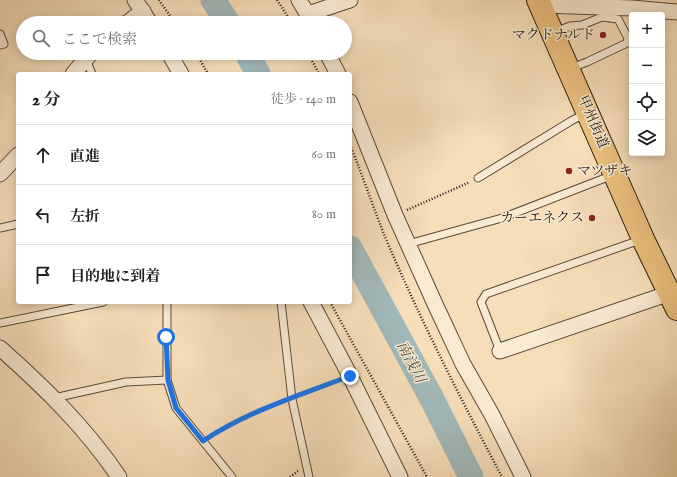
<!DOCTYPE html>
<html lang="ja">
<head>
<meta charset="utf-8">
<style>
	:root { --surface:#fff; --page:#f2f2f2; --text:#202124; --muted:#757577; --line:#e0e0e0 }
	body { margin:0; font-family:"IM FELL English","Noto Serif JP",serif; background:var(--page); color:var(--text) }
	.controls { position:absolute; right:12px; top:12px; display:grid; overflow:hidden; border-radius:4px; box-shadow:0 2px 10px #0003 }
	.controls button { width:36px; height:36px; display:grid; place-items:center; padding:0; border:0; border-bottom:1px solid var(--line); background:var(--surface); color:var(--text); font:20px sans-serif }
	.stop { position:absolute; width:12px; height:12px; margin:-9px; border:3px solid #1a73e8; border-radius:50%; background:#fff }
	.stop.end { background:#1a73e8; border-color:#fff; box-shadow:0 1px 4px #0008 }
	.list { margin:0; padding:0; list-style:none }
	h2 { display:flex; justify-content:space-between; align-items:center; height:52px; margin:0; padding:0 16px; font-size:17px }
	h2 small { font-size:13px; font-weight:400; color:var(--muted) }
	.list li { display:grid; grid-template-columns:26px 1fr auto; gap:12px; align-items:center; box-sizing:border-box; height:60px; padding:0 16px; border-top:1px solid var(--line) }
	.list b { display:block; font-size:15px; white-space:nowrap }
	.list em { font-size:13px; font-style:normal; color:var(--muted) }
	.icon { flex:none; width:22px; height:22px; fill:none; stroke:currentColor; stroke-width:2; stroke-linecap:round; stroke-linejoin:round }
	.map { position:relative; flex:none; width:677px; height:477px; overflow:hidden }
	.search { position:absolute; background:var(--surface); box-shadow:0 2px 10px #0003; left:16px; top:16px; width:336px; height:44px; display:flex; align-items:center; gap:10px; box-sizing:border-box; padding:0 14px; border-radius:22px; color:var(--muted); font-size:15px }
	.panel { position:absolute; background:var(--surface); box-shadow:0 2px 10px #0003; left:16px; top:72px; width:336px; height:232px; border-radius:4px }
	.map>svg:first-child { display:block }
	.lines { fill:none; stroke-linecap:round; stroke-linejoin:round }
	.river { stroke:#a1b9ba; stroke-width:25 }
	.service-casing { stroke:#5a4b39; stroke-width:9 }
	.minor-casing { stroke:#5a4b39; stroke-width:17 }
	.trunk-casing { stroke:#261a0e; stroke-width:24 }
	.path { stroke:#261a0e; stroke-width:2.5; stroke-dasharray:1 2; stroke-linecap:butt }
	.service { stroke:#f9ead2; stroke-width:7 }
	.minor { stroke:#f9ead2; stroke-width:15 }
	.trunk { stroke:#ebbf7c; stroke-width:22 }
	.route { stroke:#1a73e8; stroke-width:5 }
	.poi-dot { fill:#8f2418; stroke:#f9ead2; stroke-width:1.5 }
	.labels { text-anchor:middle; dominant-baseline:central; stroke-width:3; stroke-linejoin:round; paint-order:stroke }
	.poi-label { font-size:14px; fill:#261a0e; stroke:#f9ead2; text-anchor:end }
	.street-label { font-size:14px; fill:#261a0e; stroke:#f9ead2 }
	.water-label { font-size:15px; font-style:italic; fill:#51524a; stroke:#f9ead2 }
</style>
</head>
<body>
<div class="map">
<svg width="677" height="477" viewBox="0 0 677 477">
	<rect width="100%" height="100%" fill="#f6deb9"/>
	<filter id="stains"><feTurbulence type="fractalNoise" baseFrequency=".005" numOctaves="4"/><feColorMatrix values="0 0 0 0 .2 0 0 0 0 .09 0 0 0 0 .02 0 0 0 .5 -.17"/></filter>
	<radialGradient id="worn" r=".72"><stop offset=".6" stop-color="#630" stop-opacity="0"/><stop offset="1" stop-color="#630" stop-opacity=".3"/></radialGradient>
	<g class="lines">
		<g class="river">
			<path d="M213 0 228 23"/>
			<path d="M247 53 258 74"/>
			<path d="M350 248 432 399 471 477"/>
		</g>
		<g class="service-casing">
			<g id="service">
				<path d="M555 32 570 26 582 25 602 17 618 19 628 38 627 43 587 62 571 68"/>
				<path d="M0 34 4 44 0 45"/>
				<path d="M86 59 92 74"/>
				<path d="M478 178 571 121 586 113"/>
				<path d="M0 228 18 224"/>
				<path d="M408 244 502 218 613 175"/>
				<path d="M167 302V380L176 408 232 477"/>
				<path d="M281 302 292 399 309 477"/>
				<path d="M0 323 103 302"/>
				<path d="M500 351 481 302 486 294 640 240"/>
				<path d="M54 398 126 382 167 380"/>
			</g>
		</g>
		<g class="minor-casing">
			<g id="minor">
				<path d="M135 0 150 23"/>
				<path d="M299 0 312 22"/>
				<path d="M541 5 632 8 677 12"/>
				<path d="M308 14 350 0"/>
				<path d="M127 23 143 11"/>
				<path d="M169 53 181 74"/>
				<path d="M327 53 338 74"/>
				<path d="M73 74 91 53"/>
				<path d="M350 102 395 215 435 304 463 364 492 415 523 477"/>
				<path d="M0 174 18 155"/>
				<path d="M311 302 347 370 400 477"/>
				<path d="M0 348C44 387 86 428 119 477"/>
				<path d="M500 351 670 293"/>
			</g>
		</g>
		<g class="trunk-casing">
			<path id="trunk" d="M538 0 643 239 677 309"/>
		</g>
		<g class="path">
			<path d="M159 0 175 23"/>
			<path d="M277 0 292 23"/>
			<path d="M196 53 208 74"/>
			<path d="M308 53 319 74"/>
			<path d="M350 145C365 181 376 217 392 253 425 329 463 403 502 477"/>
			<path d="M407 210 470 182"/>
			<path d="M330 302 427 477"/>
			<path d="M301 395 337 381"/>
			<path d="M210 436C233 421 258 411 283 402"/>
			<path d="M290 477 298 471"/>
		</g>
		<use href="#service" class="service"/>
		<use href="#minor" class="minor"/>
		<use href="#trunk" class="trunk"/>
	</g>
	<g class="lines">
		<path class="route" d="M166 337 168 380 176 408 203 441C248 411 300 395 350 376"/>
	</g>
	<g class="poi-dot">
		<circle cx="603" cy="35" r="4"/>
		<circle cx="569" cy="171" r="4"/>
		<circle cx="592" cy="218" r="4"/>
	</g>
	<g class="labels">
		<g class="poi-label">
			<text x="595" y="35">マクドナルド</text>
			<text x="577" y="171" text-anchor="start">マツザキ</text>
			<text x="584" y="218">カーエネクス</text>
		</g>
		<g class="street-label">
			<text transform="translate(593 122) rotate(66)">甲州街道</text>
		</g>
		<g class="water-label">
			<text transform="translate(411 362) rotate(62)">南浅川</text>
		</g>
	</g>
	<rect width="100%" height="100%" filter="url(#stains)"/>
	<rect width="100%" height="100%" fill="url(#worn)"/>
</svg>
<div class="controls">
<button>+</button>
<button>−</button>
<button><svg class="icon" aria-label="locate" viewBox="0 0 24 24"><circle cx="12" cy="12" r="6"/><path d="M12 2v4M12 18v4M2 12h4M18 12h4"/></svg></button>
<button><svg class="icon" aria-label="layers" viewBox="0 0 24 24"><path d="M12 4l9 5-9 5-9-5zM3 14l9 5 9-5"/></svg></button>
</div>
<div class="stop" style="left:166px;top:337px"></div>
<div class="stop end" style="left:350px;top:376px"></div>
<div class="search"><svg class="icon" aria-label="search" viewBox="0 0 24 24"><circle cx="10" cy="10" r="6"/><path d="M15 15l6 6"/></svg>ここで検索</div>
<section class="panel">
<h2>2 分<small>徒歩 · 140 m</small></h2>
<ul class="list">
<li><svg class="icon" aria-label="ahead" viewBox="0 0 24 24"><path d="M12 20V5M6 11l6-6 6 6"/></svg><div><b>直進</b></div><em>60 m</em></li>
<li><svg class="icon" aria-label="left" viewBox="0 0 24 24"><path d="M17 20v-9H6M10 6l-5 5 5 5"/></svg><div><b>左折</b></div><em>80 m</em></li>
<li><svg class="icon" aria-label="arrive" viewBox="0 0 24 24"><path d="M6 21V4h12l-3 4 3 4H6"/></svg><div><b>目的地に到着</b></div></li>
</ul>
</section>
</div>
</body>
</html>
